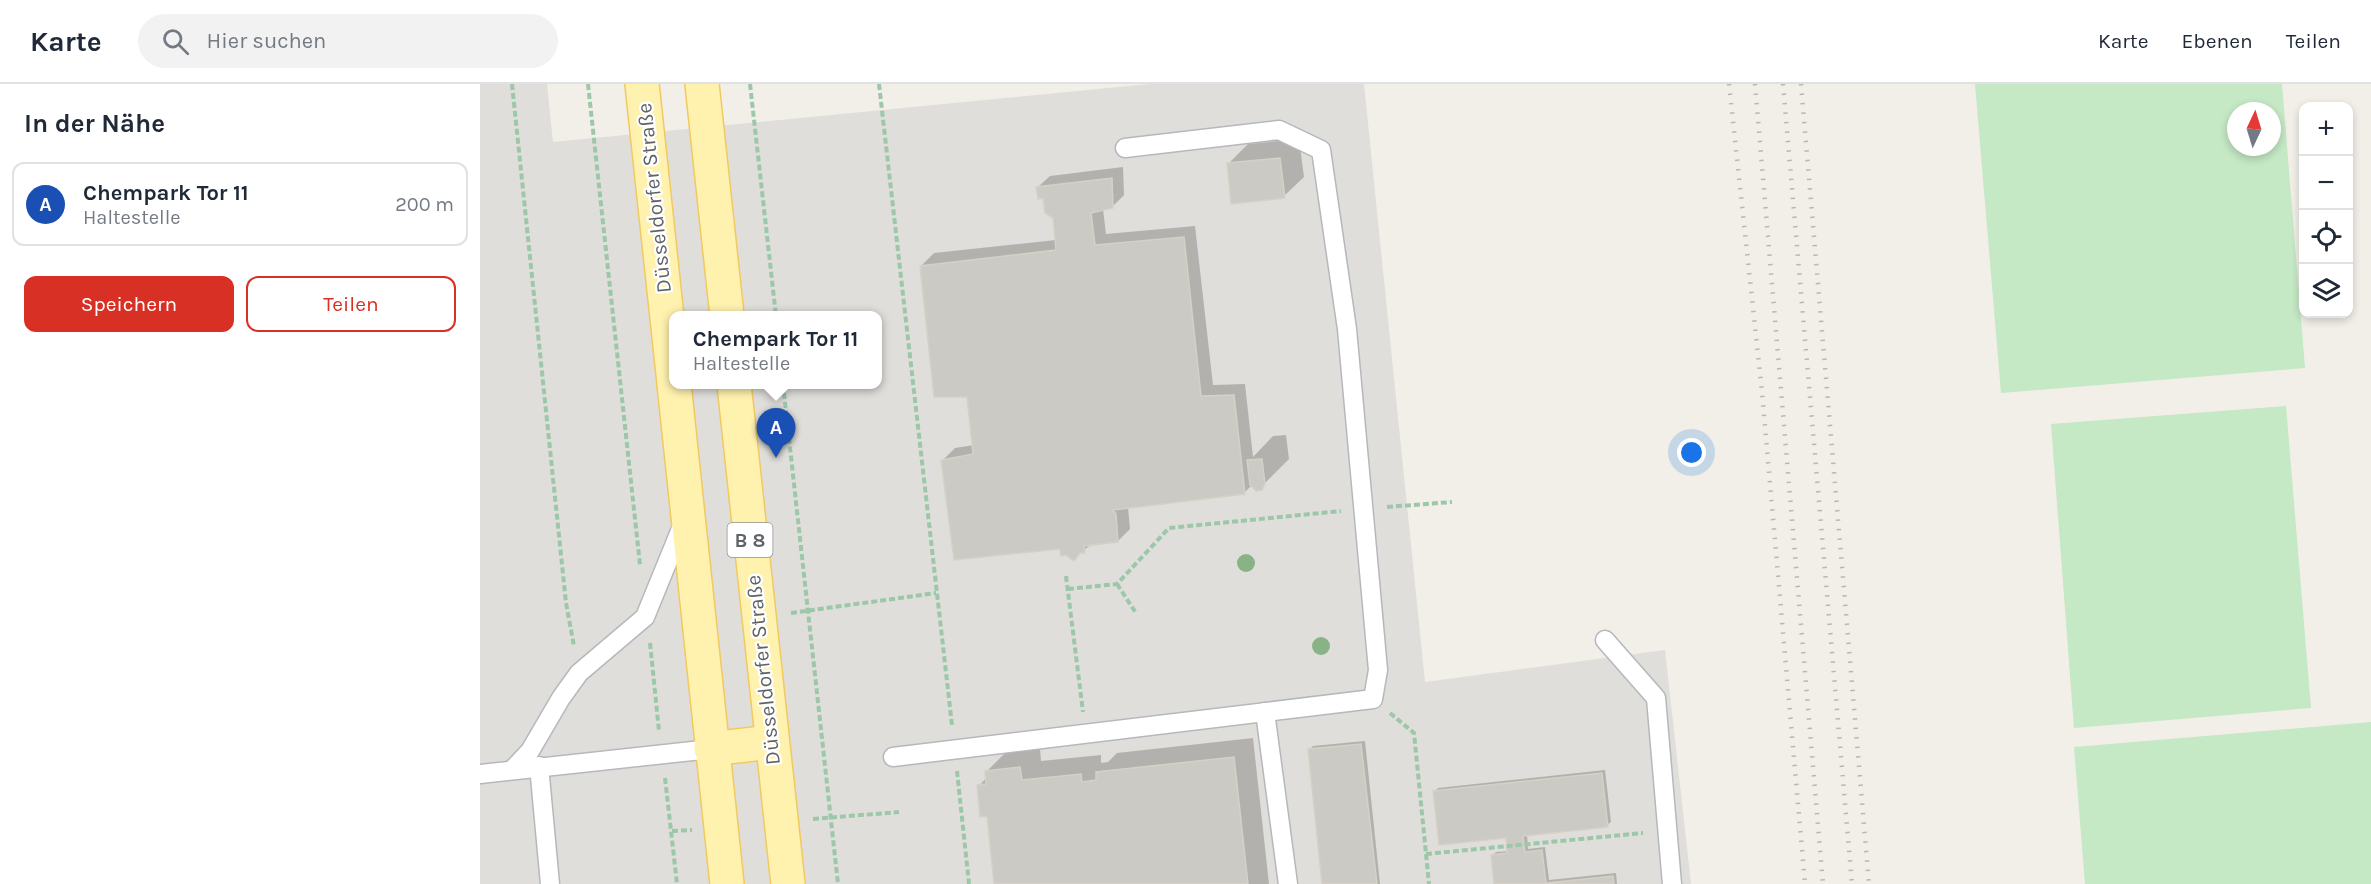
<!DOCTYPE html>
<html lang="de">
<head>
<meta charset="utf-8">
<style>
	:root { --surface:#fff; --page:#f2f2f3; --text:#1f2937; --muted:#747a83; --line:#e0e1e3; --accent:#d93025 }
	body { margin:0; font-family:Karla,sans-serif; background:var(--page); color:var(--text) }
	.controls { position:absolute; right:18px; top:18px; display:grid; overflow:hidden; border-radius:12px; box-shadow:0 3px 9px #0003 }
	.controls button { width:54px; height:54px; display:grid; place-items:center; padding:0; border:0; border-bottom:2px solid var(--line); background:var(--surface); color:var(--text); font:30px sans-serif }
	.compass { position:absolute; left:1747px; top:18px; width:54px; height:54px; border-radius:50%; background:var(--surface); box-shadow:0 3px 9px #0003; rotate:4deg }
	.you { position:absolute; left:1212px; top:369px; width:21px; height:21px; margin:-15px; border:4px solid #fff; border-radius:50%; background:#1a73e8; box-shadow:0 0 0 9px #1a73e833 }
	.badge { display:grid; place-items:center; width:39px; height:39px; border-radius:50%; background:var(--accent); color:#fff; font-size:20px; font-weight:700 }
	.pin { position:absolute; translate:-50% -50px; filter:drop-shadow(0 2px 3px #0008) }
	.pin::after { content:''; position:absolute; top:32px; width:21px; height:18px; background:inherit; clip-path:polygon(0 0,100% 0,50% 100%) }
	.popup { position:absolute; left:189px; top:227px; width:213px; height:78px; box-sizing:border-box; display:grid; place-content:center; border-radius:12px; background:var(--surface); filter:drop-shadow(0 2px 4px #0005); font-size:20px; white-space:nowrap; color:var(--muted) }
	.popup b { font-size:22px; color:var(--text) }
	.popup::after { content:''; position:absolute; left:50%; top:100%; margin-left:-12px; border:12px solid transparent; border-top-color:var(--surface) }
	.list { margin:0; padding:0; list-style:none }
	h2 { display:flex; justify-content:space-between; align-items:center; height:78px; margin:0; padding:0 24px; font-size:26px }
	h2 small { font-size:20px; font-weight:400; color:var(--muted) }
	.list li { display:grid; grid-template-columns:39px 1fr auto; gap:18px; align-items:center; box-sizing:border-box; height:84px; margin:0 12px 12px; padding:0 12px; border:2px solid var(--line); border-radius:12px }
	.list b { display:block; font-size:22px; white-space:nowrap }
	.list p { margin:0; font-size:20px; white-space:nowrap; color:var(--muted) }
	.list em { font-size:20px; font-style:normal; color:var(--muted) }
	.actions { display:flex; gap:12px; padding:18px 24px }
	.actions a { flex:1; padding:14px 0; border:2px solid var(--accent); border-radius:12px; text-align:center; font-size:21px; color:var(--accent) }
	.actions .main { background:var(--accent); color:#fff }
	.icon { flex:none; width:33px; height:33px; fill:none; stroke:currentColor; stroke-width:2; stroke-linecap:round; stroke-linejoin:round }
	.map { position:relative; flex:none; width:1891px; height:800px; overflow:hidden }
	header { display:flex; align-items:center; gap:36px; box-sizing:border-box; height:84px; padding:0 30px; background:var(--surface); border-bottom:2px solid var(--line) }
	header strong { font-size:28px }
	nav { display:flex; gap:33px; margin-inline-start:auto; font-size:21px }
	.search { width:420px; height:54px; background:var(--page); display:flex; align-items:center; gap:15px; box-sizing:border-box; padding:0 21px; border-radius:33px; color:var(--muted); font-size:22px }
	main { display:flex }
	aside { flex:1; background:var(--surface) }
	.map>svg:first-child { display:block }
	.industrial { fill:#e0deda; fill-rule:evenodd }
	.green { fill:#c5e8c5; fill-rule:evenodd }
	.shadow { fill:#0003 }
	.building { fill:#cccac5; stroke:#d6d1c6; stroke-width:1.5 }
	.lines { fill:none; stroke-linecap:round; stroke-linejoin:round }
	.lane-casing { stroke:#b5b8bc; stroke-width:21 }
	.primary-casing { stroke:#f2c960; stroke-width:36 }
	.path { stroke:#9cc7a9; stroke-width:4; stroke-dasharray:6 3; stroke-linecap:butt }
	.lane { stroke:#fff; stroke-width:18 }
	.primary { stroke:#fff2af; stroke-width:33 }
	.rail { stroke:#b6b7b8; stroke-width:4.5; stroke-dasharray:1.5 8; stroke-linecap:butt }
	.tree { fill:#89b387 }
	.labels { text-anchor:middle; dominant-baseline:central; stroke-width:4.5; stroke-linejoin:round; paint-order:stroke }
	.shield { fill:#fff; stroke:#8f9295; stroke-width:1.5 }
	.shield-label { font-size:20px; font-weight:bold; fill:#5f6368 }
	.street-label { font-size:21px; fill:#5f6368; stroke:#fff }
</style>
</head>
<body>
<header>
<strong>Karte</strong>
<div class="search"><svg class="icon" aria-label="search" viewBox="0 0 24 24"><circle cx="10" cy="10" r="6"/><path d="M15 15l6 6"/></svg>Hier suchen</div>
<nav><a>Karte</a><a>Ebenen</a><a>Teilen</a></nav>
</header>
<main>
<aside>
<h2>In der Nähe<small></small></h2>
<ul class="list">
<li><span class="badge" style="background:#1a4fb4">A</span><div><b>Chempark Tor 11</b><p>Haltestelle</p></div><em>200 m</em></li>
</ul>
<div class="actions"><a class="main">Speichern</a><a>Teilen</a></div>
</aside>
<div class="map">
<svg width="1891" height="800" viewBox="0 0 1891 800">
	<rect width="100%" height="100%" fill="#f1efe8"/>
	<path class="industrial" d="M0 0H67L73 58 669 0H884L945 598 1185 566 1211 800H0ZM194 232H398V300H194Z"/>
	<g class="green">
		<path d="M1495 0H1802L1825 284 1521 309ZM1756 27H1792V63H1756Z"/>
		<path d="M1806 322 1831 624 1594 644 1571 340Z"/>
		<path d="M1891 638V800H1605L1594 663Z"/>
	</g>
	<g class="shadow">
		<path d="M819 55 824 93 804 112 748 80 768 60Z"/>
		<path d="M643 83 644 111 632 123 623 125 626 150 715 142 733 301 765 300 773 373 793 352 806 351 809 375 779 405 772 401 763 410 648 423 650 445 638 457 612 460 601 468 582 463 463 376 475 364 494 361 488 311 456 312 442 181 454 169 576 156 575 133 558 103 570 92Z"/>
		<path d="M773 654 789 800H515L508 730 499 702 507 693 506 688 526 668 560 664 561 677 621 671V679L628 678 637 669Z"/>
		<path d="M885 657 900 800H844L829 666 833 662Z"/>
		<path d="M1125 686 1131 738 1127 741 1047 750 1048 765 1065 763 1069 796 1136 789 1137 800H1015L1012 772 1016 768 1029 767 1027 753 954 708 958 704Z"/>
	</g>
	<g class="building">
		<path d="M800 74 805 114 751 120 747 79Z"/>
		<path d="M632 94 633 124 611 129 615 161 704 153 721 312 754 311 765 410 633 426 636 430 638 458 604 462 605 469H600L594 477 586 471 581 472 580 465 474 476 461 376 493 370 487 313H454L440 182 576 166 573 134 565 129 563 114 558 115 556 103Z"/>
		<path d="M782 375 785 400 782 406 776 407 770 401 767 376Z"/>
		<path d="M881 660 897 800H842L828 665Z"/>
		<path d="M754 673 768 800H514L507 732 500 733 497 701 506 700 505 687 540 683 542 696 601 690 602 698 616 696V688Z"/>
		<path d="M1122 689 1128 743 1043 752 1045 768 1062 766 1066 799 1133 792 1134 800H1014L1011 771 1027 769 1026 754 959 761 953 707Z"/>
	</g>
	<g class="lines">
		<g class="lane-casing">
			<g id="lane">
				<path d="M1125 556 1176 614 1192 800"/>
				<path d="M785 628 808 800"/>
				<path d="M413 673 893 615 898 586 867 245 841 66 799 46 645 64"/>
				<path d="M59 682 70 800"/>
				<path d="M33 685 50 667 81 614 99 589 165 533 203 440"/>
				<path d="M0 690 231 665"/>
			</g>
		</g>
		<g class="primary-casing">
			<g id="primary">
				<path d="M162 0 194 299"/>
				<path d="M222 0 247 232"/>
				<path d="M194 300 247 800"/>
				<path d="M254 300 308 800"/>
				<path d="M231 665 291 658"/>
			</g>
		</g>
		<g class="path">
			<path d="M32 0 86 519 94 562"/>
			<path d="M108 0 160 481"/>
			<path d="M270 0 296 232"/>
			<path d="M399 0 472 641"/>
			<path d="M303 300 358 800"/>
			<path d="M907 423 972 418"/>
			<path d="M586 492 603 628"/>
			<path d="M637 500 656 529"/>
			<path d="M588 505 637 500 689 444 861 427"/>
			<path d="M311 529 456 509"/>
			<path d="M170 559 179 647"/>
			<path d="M910 629 934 649 949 800"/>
			<path d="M477 687 489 800"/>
			<path d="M185 694 197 800"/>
			<path d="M333 735 419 728"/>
			<path d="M192 747 212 746"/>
			<path d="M946 770 1163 749"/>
		</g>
		<use href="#lane" class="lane"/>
		<use href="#primary" class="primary"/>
		<g class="rail">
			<path d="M1249 0 1282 308 1325 800"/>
			<path d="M1275 0 1343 800"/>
			<path d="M1303 0 1372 800"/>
			<path d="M1321 0 1389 800"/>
		</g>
	</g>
	<g class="tree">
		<circle cx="766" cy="479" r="9"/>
		<circle cx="841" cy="562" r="9"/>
	</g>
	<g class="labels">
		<rect class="shield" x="247.5" y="439" width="45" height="34" rx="4.5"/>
		<g class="shield-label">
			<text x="270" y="456">B 8</text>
		</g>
		<g class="street-label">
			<text transform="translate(174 114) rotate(-96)">Düsseldorfer Straße</text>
			<text transform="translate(283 586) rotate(-96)">Düsseldorfer Straße</text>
		</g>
	</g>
</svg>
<div class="controls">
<button>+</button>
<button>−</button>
<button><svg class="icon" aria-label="locate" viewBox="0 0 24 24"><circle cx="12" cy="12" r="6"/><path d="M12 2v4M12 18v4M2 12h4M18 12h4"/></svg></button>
<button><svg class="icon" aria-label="layers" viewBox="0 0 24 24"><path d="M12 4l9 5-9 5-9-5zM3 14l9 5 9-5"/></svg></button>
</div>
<svg class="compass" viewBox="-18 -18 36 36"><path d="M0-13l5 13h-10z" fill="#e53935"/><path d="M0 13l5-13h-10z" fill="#747a83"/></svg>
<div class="you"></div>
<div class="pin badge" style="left:296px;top:374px;background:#1a4fb4">A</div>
<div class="popup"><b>Chempark Tor 11</b>Haltestelle</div>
</div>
</main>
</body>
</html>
